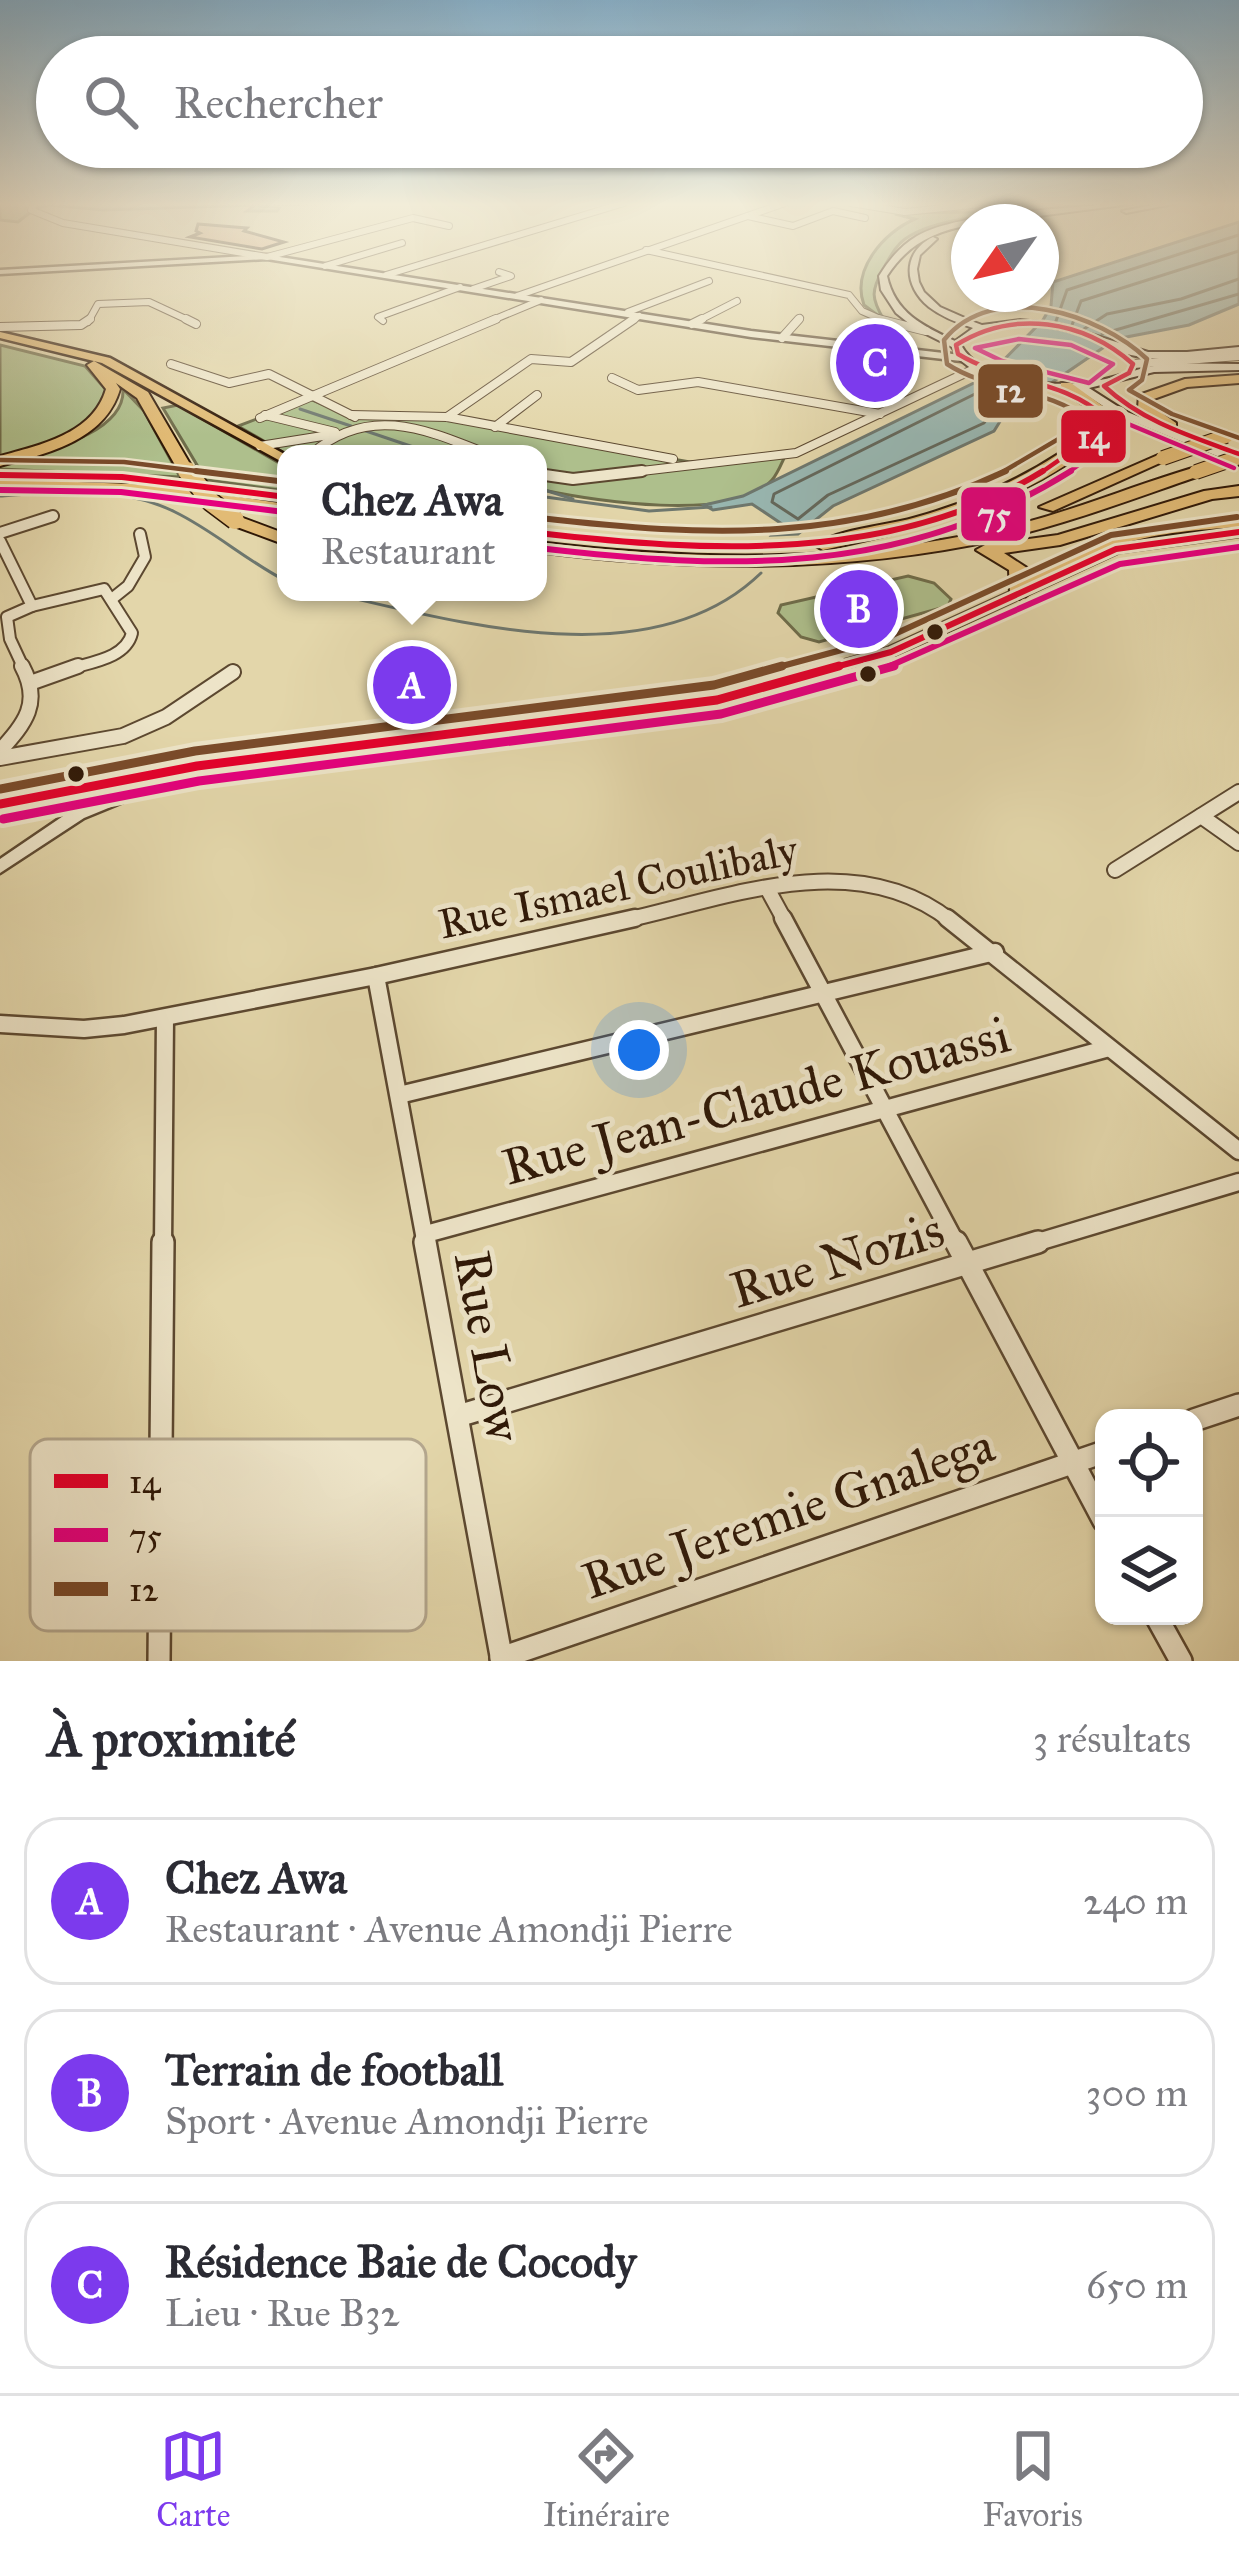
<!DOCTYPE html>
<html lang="fr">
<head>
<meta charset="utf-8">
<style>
	:root { --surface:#fff; --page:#f7f7f7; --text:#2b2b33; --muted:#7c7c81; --line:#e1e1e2; --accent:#7c3aed }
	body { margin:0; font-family:"IM FELL Great Primer",serif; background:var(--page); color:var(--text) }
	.controls { position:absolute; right:36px; bottom:36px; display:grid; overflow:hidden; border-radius:24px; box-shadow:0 3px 9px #0004 }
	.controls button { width:108px; height:108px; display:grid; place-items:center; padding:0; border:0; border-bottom:3px solid var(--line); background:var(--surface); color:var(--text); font:60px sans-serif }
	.compass { position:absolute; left:951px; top:204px; width:108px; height:108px; border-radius:50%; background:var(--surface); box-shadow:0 3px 9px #0004; rotate:236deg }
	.you { position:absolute; left:639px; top:1050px; width:42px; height:42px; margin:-30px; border:9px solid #fff; border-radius:50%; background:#1a73e8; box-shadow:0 0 0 18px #1a73e833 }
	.badge { display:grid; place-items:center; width:78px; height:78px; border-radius:50%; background:var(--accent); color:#fff; font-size:39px; font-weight:700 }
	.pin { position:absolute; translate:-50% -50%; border:6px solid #fff; box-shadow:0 3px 12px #0006 }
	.popup { position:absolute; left:277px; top:445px; width:270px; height:156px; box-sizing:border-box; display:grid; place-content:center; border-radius:24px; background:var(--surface); filter:drop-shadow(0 3px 9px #0005); font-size:39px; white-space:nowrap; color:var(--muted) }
	.popup b { font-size:45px; color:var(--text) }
	.popup::after { content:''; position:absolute; left:50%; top:100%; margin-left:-24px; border:24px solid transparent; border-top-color:var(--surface) }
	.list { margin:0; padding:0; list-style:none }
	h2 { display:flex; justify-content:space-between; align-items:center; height:156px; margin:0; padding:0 48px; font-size:51px }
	h2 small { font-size:39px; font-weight:400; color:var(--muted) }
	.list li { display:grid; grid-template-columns:78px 1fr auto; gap:36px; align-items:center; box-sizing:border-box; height:168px; margin:0 24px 24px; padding:0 24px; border:3px solid var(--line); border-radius:36px }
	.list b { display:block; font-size:45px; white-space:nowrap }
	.list p { margin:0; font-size:39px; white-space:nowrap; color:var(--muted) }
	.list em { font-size:39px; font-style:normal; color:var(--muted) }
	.icon { flex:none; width:66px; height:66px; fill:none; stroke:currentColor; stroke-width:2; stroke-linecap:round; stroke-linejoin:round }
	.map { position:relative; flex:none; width:1239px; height:1661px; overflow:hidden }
	.search { position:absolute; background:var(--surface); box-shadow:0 3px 9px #0004; left:36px; right:36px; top:36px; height:132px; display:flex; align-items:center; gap:30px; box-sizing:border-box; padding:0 42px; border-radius:66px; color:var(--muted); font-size:45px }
	.sheet { height:732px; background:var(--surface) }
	nav { display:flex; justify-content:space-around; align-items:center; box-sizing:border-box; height:168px; border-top:3px solid var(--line); background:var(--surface); font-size:33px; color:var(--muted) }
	nav a { display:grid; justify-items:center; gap:6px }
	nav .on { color:var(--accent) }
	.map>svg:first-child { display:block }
	.green { fill:#aebf8c; stroke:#6e6c4a; stroke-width:3 }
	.water { fill:#98b7b2; stroke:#6e776e; stroke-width:3 }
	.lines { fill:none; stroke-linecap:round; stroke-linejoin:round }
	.shore { stroke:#64685c; stroke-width:3 }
	.stream { stroke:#6e776e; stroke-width:3 }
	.building { fill:#d5a67d; stroke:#2f1807; stroke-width:3 }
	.minor-far5-casing { stroke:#5c4830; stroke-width:8 }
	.minor-far4-casing { stroke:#5c4830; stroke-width:10 }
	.minor-far3-casing { stroke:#5c4830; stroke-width:14 }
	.minor-far2-casing { stroke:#5c4830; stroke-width:18 }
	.minor-far1-casing { stroke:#5c4830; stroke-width:21 }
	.minor-casing { stroke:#5c4830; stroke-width:26 }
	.tertiary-casing { stroke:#5c4830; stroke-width:5 }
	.secondary-casing { stroke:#2f1807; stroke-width:4 }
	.primary-casing { stroke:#2f1807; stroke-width:5 }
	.trunk-casing { stroke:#2f1807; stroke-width:5 }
	.motorway-casing { stroke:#2f1807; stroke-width:4 }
	.minor-far5 { stroke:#ede4c8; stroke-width:6 }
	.minor-far4 { stroke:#ede4c8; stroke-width:8 }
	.minor-far3 { stroke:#ede4c8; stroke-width:10 }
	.minor-far2 { stroke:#ede4c8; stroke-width:14 }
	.minor-far1 { stroke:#ede4c8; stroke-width:16 }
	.minor { stroke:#ede4c8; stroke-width:21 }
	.tertiary { fill:#ede4c8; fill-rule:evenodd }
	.secondary { fill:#ede4c8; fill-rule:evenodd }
	.primary { fill:#e2bb75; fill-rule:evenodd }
	.trunk { fill:#e2bb75; fill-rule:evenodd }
	.motorway { fill:#e2bb75; fill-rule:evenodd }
	.motorway-bridge-far1-casing { stroke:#2f1807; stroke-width:16; stroke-linecap:butt }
	.motorway-bridge-casing { stroke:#2f1807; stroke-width:21; stroke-linecap:butt }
	.motorway-bridge-far1 { stroke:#e2bb75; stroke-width:14 }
	.motorway-bridge { stroke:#e2bb75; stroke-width:18 }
	.bus-1-far2-casing { stroke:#ede4c8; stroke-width:9 }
	.bus-1-far1-casing { stroke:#ede4c8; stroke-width:12 }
	.bus-1-casing { stroke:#ede4c8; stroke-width:18 }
	.bus-2-far2-casing { stroke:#ede4c8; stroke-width:9 }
	.bus-2-far1-casing { stroke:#ede4c8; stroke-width:12 }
	.bus-2-casing { stroke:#ede4c8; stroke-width:18 }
	.bus-3-far2-casing { stroke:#ede4c8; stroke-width:9 }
	.bus-3-far1-casing { stroke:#ede4c8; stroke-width:12 }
	.bus-3-casing { stroke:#ede4c8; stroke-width:18 }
	.bus-1-far2 { stroke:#e4002b; stroke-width:4.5 }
	.bus-1-far1 { stroke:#e4002b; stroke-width:6 }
	.bus-1 { stroke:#e4002b; stroke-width:9 }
	.bus-2-far2 { stroke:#e5007d; stroke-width:4.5 }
	.bus-2-far1 { stroke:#e5007d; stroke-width:6 }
	.bus-2 { stroke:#e5007d; stroke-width:9 }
	.bus-3-far2 { stroke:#7a4b2a; stroke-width:4.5 }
	.bus-3-far1 { stroke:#7a4b2a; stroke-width:6 }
	.bus-3 { stroke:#7a4b2a; stroke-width:9 }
	.bus-dot { fill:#2f1807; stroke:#ede4c8; stroke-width:4.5 }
	.labels { text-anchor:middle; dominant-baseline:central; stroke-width:10; stroke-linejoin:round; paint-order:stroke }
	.street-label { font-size:42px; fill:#2f1807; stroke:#ede4c8 }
	.near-street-label { font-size:51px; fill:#2f1807; stroke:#ede4c8 }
	.key { fill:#ede4c8; stroke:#b4a78e; stroke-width:3 }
	.key-label { font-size:33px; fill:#2f1807 }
	.line-badge { stroke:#ede4c8; stroke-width:4.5 }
	.badge-label { font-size:33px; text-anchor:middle; font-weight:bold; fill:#fff }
</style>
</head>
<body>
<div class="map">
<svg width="1239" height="1661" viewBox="0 0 1239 1661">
	<rect width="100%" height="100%" fill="#e3d6aa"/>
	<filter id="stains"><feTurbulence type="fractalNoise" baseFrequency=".00167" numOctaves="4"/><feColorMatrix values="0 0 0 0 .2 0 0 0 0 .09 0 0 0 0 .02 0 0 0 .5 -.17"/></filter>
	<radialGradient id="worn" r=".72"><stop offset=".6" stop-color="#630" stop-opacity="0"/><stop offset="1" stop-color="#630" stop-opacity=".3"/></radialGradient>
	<g class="green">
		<path d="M0 203H339L257 206 280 207 277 211H247L255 205 103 210 50 205 36 208 18 222 0 220Z"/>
		<path d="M1074 206 1082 208C1036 213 942 212 905 239 894 247 890 258 883 269 871 291 871 298 884 320L864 305C851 270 884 232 915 219L895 214C959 209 1011 216 1074 206Z"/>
		<path d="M0 345 85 366 107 391C91 434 41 446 0 458Z"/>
		<path d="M123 389 144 411 180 477 0 469V465C35 453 126 436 123 389Z"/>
		<path d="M310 399 348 415 437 418 690 462 786 454C782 462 778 473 772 480 734 524 590 500 538 489V454H286L238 426Z"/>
		<path d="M178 405 286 467V491L206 480 163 408Z"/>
		<path d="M908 576 934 583 951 599 948 606 819 642 801 637 778 613 781 605Z"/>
	</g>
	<path class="water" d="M1239 222V304L1189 325 1116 339 1004 415 994 431 833 506 798 534 772 535 782 524 752 504 713 510 704 505 743 496 988 376 1043 320 1051 306 1053 282Z"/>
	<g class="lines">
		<g class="shore">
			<path d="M1056 321 1067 290 1239 235"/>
			<path d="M1072 325 1081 301 1239 251"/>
			<path d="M1084 329 1107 314 1181 299 1239 279"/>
			<path d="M1102 334 1239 294"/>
			<path d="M999 382 774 494 772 502 798 519 828 495 984 423 996 405 1024 388"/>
		</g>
		<g class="stream">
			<path d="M83 203H164"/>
			<path d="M300 409 351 426"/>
			<path d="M363 430 434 454"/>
			<path d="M538 488 573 499"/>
			<path d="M0 496C57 492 122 485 175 512 214 531 247 561 286 581"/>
			<path d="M538 496 649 511 711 507"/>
			<path d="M326 592C458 622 652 679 761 573"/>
		</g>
	</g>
	<path class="building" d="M198 224 247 228 244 231 284 242 262 249 190 237 200 233 196 231Z"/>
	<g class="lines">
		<g class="minor-far5-casing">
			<g id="minor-far5">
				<path d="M35 203 31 210 63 223 267 257 413 218 449 226"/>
				<path d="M851 203 905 212 992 203"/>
				<path d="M748 216 793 226 833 211 865 218"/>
				<path d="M646 250 849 295 862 311 887 322"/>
				<path d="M325 266 402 243"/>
				<path d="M386 275 624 203"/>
				<path d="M473 289 511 276 499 272"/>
				<path d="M517 296 785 203"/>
				<path d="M628 312 709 281"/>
				<path d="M383 321 378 317 460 287"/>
				<path d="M88 322 98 304 149 302 192 322"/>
				<path d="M488 322 541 300"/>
				<path d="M630 322 639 316"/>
				<path d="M696 322 737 301"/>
				<path d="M796 322 800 318"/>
			</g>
		</g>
		<g class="minor-far4-casing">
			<g id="minor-far4">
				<path d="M186 319 196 324"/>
				<path d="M878 319 926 331"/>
				<path d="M692 324 702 319"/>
				<path d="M0 327 81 325 90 319"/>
				<path d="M782 338 799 319"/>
				<path d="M171 364 229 383 269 374 355 417"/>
				<path d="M1133 364 1239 356"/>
				<path d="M612 378 638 390 698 382 880 414"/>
				<path d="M265 415 335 432"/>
				<path d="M351 415 447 417 673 459"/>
				<path d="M447 417 531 359 571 362 634 319"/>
				<path d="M260 418 496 319"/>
				<path d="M495 427 537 395"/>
				<path d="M260 446 329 435"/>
				<path d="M311 454C369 404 425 429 488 454"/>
				<path d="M616 474 796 453 976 368"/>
			</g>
		</g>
		<g class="minor-far3-casing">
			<g id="minor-far3">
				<path d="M538 474 573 479 642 471"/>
				<path d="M0 533 53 516"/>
				<path d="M0 541 32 606 7 617 10 639 24 669"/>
				<path d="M113 598 128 586 145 557 140 534"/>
				<path d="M32 606 104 589 132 633C126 658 92 662 69 669"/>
			</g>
		</g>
		<g class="minor-far2-casing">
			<g id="minor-far2">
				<path d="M33 682 78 666"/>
				<path d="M0 751C25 723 42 703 22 666"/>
				<path d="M0 758 123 736 166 717 233 672"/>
				<path d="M1201 816 1239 843"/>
				<path d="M1115 870 1239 792"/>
				<path d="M767 888 785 921"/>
				<path d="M622 921C727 898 855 845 951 921"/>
			</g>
		</g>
		<g class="minor-far1-casing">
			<g id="minor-far1">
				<path d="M783 918 957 1245"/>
				<path d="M947 918 1239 1151"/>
				<path d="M376 976 426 1245"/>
				<path d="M0 1024 84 1029 124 1025 376 976 635 918"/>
				<path d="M399 1095 995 952"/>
				<path d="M426 1234 1109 1048"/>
				<path d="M163 1245 165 1018"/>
				<path d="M1028 1245 1239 1182"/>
			</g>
		</g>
		<g class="minor-casing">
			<g id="minor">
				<path d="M425 1242 502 1661"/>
				<path d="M956 1242 1104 1521"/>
				<path d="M458 1416 1038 1242"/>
				<path d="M1194 1420 1239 1405"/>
				<path d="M1156 1616 1181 1661"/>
				<path d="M501 1658 1104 1452"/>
				<path d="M159 1661 163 1242"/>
			</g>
		</g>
		<g class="tertiary-casing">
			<g id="tertiary">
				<path d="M267 255 751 331 961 355 965 358 961 361 751 337 267 259 0 274V270Z"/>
				<path d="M1239 528V536L1119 552 896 655 717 704 197 771 160 778 164 782 162 786 84 818 0 873V859L72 810 143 781 0 809V799L197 761 716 696 886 649 1112 546Z"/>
			</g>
		</g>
		<g class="secondary-casing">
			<g id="secondary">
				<path d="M1119 203H1138L992 222H969V225C933 232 908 244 887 276 895 313 923 326 955 341L973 328C958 323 942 317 929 307 903 286 902 252 933 237L937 239 920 255 917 269 919 282 924 292 940 307 974 322 982 325 1020 320 1059 324 1148 352H1187L1239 347V353L1226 354C1195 358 1162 362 1131 355 1119 352 1108 345 1096 340 1057 324 994 313 961 345 982 384 1061 389 1100 380 1118 377 1135 369 1154 366 1182 362 1211 364 1239 364V370L1154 372 1089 388 1125 411 1239 458V465L1117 415 1077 389 1014 384 973 370 960 360 952 347 916 329 896 313 881 290 879 276C889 260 900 246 917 236 960 212 1067 209 1119 203Z"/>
				<path d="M1163 203H1178L1126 213 1122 211Z"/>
			</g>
		</g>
		<g class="primary-casing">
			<path id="primary" d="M0 332 110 358 286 455V464L102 363 0 338Z"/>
		</g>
		<g class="trunk-casing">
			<path id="trunk" d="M1239 519V527C1155 532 1091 541 1025 596H1013L1011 593C1069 532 1159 523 1239 519Z"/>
		</g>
		<g class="motorway-casing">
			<g id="motorway">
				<path d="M94 361 148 392 193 469 191 472H179L137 398 116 383 120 389C105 441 46 454 0 466V456C40 445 93 434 106 389L87 365Z"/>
				<path d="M1239 375V383L1187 387 1151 400 1152 406 1176 423V429H1166L1138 408 1139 395 1185 379Z"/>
				<path d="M1061 383H1071L1108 410 1112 427C1038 503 923 528 823 550L814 545C839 529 884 526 913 518 982 499 1042 470 1097 426L1094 412 1061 389Z"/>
				<path d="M1158 455 1171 458 1053 511 1039 507Z"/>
				<path d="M1196 467 1202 469V475C1135 498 1070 523 1001 539 848 573 693 572 538 552V542C694 561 849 563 1003 528 1069 513 1131 486 1196 467Z"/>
				<path d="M0 479 156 485 286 504V514L156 495 0 489Z"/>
				<path d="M1239 486V496L1212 499 1060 545 1004 553 1027 568 1028 593 1019 599 1010 593 1009 570 976 550 985 545 1058 535 1204 491Z"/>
				<path d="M235 515 286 534V545L229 524V516Z"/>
			</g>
		</g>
		<use href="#minor-far5" class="minor-far5"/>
		<use href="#minor-far4" class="minor-far4"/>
		<use href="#minor-far3" class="minor-far3"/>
		<use href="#minor-far2" class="minor-far2"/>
		<use href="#minor-far1" class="minor-far1"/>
		<use href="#minor" class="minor"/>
		<use href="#tertiary" class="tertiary"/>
		<use href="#secondary" class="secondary"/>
		<use href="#primary" class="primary"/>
		<use href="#trunk" class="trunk"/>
		<use href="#motorway" class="motorway"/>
		<g class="motorway-bridge-far1-casing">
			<g id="motorway-bridge-far1">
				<path d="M1163 458 1226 436"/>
				<path d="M185 469 189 474"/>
				<path d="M1196 472 1239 457"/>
			</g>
		</g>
		<g class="motorway-bridge-casing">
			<path id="motorway-bridge" d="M187 471 211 502 235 520"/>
		</g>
		<use href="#motorway-bridge-far1" class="motorway-bridge-far1"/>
		<use href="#motorway-bridge" class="motorway-bridge"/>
		<g class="bus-1-far2-casing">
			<path id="bus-1-far2" d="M1039 474 1101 431 1106 418C1064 379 1006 383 958 354L956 345C1014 309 1083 320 1133 364L1129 373 1104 386C1143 422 1190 436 1239 454"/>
		</g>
		<g class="bus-1-far1-casing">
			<g id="bus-1-far1">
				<path d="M0 475 122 477 286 497"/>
				<path d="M538 533C706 552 893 564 1043 471"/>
				<path d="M828 669 891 652 1116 549 1239 532"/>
			</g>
		</g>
		<g class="bus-1-casing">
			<path id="bus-1" d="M0 804 197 766 717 700 839 666"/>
		</g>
		<g class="bus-2-far2-casing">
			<g id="bus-2-far2">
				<path d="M1019 339 1071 345 1113 364 1089 383 1002 361 975 348Z"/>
				<path d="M1066 474 1102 448 1121 421 1234 468"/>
			</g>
		</g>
		<g class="bus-2-far1-casing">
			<g id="bus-2-far1">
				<path d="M0 490 121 492 284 512"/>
				<path d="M538 548C728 570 903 577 1071 471"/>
				<path d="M883 669 1120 564 1239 547"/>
			</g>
		</g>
		<g class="bus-2-casing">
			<path id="bus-2" d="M3 819 199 781 721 714 894 666"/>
		</g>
		<g class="bus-3-far2-casing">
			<g id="bus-3-far2">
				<path d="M0 460 124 462 221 474"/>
				<path d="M999 474 1089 421C1049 387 991 393 947 364L944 340C993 279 1100 314 1147 359L1142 380 1129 390 1172 414 1239 438"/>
			</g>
		</g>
		<g class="bus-3-far1-casing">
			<g id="bus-3-far1">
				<path d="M196 471 286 482"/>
				<path d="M540 518C707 537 850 544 1006 471"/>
				<path d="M771 669 886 638 1111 535 1237 517"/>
			</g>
		</g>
		<g class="bus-3-casing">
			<path id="bus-3" d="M0 789 195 751 714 685 782 666"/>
		</g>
		<use href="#bus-1-far2" class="bus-1-far2"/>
		<use href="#bus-1-far1" class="bus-1-far1"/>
		<use href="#bus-1" class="bus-1"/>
		<use href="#bus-2-far2" class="bus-2-far2"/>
		<use href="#bus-2-far1" class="bus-2-far1"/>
		<use href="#bus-2" class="bus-2"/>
		<use href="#bus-3-far2" class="bus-3-far2"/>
		<use href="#bus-3-far1" class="bus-3-far1"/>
		<use href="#bus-3" class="bus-3"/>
	</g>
	<linearGradient id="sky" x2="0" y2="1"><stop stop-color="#88b5d2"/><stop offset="0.47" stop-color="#f2edd9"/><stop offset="1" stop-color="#f2edd9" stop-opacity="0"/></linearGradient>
	<rect width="1239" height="435" fill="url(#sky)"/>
	<g class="bus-dot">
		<circle cx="935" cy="632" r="10"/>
		<circle cx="868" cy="674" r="10"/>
		<circle cx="76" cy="774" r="10"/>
	</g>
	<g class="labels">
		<g class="street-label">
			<text transform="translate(618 887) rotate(-12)">Rue Ismael Coulibaly</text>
		</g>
		<g class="near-street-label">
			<text transform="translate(756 1101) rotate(-15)">Rue Jean-Claude Kouassi</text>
			<text transform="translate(837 1260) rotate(-17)">Rue Nozis</text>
			<text transform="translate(488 1346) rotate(80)">Rue Low</text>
			<text transform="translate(788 1513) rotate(-19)">Rue Jeremie Gnalega</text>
		</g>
	</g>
	<rect x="30" y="1439" width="396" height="192" rx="18" class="key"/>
	<rect x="54" y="1474" width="54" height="14" fill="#e4002b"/>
	<rect x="54" y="1528" width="54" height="14" fill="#e5007d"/>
	<rect x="54" y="1582" width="54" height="14" fill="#7a4b2a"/>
	<g class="key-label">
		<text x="129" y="1493">14</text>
		<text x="129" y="1547">75</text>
		<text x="129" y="1601">12</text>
	</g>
	<g class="line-badge">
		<rect x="976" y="362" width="69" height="58" rx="12" fill="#7a4b2a"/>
		<rect x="1059" y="408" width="69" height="57" rx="12" fill="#e4002b"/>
		<rect x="959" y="485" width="69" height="58" rx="12" fill="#e5007d"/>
	</g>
	<g class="badge-label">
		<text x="1010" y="402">12</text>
		<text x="1093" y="448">14</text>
		<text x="994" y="526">75</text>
	</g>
	<rect width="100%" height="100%" filter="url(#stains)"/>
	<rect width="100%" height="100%" fill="url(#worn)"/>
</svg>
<div class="controls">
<button><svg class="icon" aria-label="locate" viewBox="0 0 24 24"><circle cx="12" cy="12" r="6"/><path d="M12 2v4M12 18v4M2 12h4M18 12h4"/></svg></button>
<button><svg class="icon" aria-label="layers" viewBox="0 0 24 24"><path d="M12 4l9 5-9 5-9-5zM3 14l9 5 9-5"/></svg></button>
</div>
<svg class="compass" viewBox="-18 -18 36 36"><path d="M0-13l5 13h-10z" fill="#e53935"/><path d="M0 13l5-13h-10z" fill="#7c7c81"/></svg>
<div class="you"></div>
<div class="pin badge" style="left:412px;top:685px">A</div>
<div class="popup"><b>Chez Awa</b>Restaurant</div>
<div class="pin badge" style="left:859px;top:609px">B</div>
<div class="pin badge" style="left:875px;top:363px">C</div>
<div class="search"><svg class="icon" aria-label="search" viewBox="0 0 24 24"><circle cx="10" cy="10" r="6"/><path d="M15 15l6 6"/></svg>Rechercher</div>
</div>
<section class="sheet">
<h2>À proximité<small>3 résultats</small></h2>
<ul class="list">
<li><span class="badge">A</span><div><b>Chez Awa</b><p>Restaurant · Avenue Amondji Pierre</p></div><em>240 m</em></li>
<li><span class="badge">B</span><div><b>Terrain de football</b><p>Sport · Avenue Amondji Pierre</p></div><em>300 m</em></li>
<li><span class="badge">C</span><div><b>Résidence Baie de Cocody</b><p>Lieu · Rue B32</p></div><em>650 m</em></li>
</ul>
</section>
<nav>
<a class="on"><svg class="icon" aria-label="map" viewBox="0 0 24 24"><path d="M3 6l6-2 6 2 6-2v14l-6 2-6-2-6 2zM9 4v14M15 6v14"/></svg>Carte</a>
<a><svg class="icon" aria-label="directions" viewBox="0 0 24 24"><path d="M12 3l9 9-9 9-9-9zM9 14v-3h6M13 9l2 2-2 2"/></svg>Itinéraire</a>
<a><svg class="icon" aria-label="saved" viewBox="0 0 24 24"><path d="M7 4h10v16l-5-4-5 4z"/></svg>Favoris</a>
</nav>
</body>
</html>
